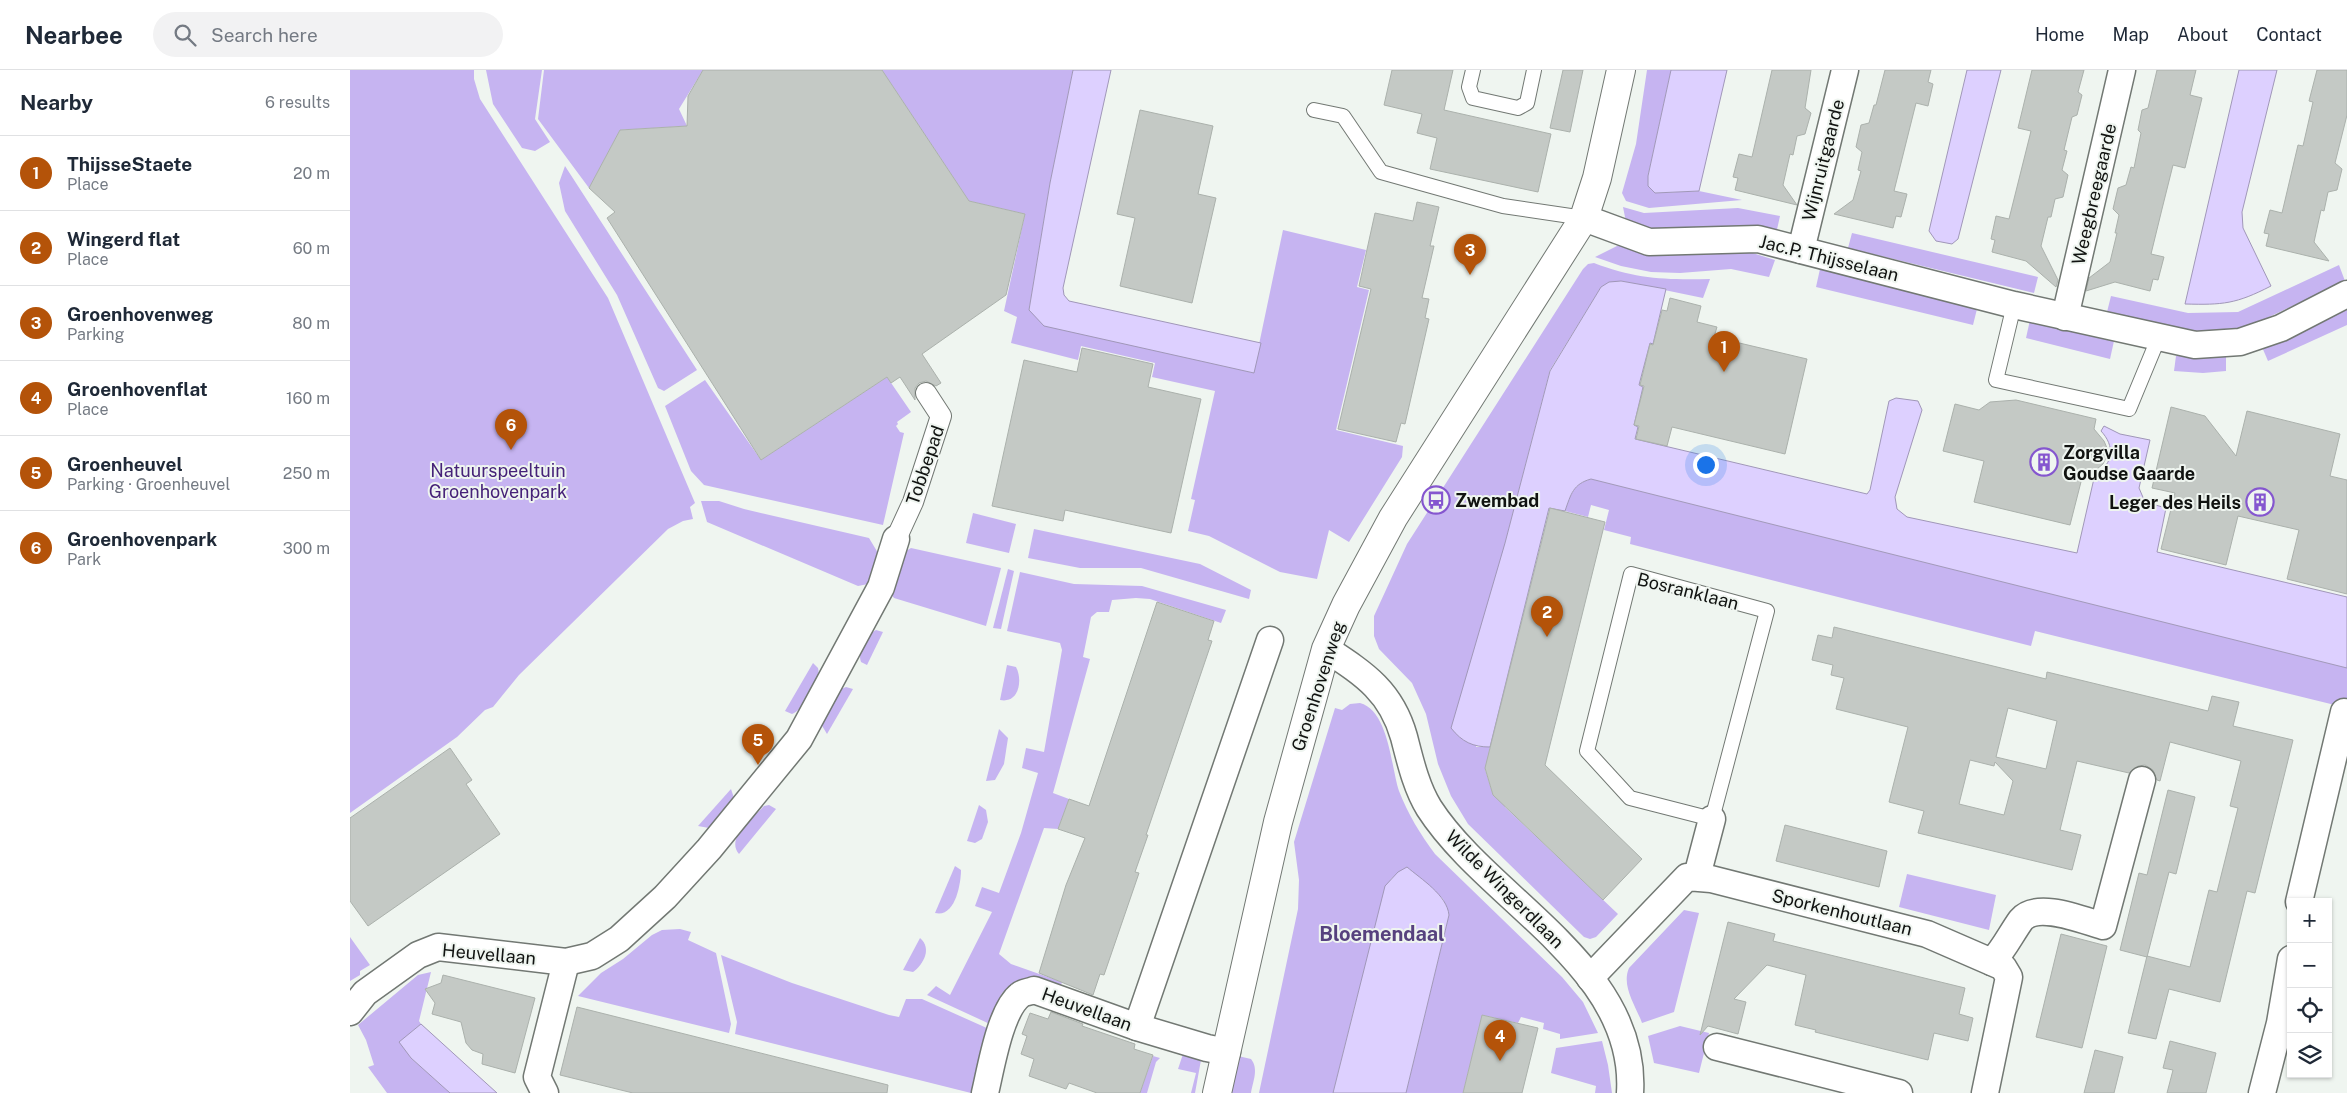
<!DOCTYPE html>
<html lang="en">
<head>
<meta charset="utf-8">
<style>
	:root { --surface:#fff; --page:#f2f2f3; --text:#1f2937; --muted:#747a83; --line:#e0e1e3; --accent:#b45309 }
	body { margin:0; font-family:"Public Sans",sans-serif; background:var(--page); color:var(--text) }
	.controls { position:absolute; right:15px; bottom:15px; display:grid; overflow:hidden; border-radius:0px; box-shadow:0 1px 4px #0004 }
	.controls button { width:45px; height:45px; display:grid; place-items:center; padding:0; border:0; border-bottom:1px solid var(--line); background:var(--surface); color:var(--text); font:25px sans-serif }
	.you { position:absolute; left:1355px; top:394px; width:18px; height:18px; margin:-12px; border:4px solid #fff; border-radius:50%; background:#1a73e8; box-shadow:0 0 0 8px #1a73e833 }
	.badge { display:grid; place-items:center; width:32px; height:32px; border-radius:50%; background:var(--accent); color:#fff; font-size:16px; font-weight:700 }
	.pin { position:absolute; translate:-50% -41px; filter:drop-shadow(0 1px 2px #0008) }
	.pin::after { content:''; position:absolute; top:26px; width:18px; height:15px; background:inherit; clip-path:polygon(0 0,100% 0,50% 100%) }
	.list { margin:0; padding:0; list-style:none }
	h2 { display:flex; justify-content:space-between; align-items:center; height:65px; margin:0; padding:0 20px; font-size:21px }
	h2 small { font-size:16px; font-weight:400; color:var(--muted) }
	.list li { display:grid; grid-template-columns:32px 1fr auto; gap:15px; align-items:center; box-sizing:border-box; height:75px; padding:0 20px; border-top:1px solid var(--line) }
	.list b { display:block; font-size:19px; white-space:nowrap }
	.list p { margin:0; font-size:16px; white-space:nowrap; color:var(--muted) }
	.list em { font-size:16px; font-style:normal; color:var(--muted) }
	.icon { flex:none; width:28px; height:28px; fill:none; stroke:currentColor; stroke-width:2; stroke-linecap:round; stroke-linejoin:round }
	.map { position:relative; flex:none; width:1997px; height:1023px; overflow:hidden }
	header { display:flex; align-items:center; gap:30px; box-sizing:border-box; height:70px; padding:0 25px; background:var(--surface); border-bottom:1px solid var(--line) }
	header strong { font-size:24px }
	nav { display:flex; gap:28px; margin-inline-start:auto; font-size:18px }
	.search { width:350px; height:45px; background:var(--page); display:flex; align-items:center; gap:12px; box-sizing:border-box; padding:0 18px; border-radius:28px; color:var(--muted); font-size:19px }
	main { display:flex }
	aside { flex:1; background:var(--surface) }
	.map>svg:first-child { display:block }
	.green { fill:#c6b4f1 }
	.water { fill:#ddd0ff; stroke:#a097b8 }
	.building { fill:#c4c9c5; stroke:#abb1ac; fill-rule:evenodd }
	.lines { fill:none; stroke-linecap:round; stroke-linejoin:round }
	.service-casing { stroke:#727873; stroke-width:16 }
	.pedestrian-casing { stroke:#727873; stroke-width:22 }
	.minor-casing { stroke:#727873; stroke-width:29 }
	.tertiary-casing { stroke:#727873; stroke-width:30 }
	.service { stroke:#fff; stroke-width:14 }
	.pedestrian { stroke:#fff; stroke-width:20 }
	.minor { stroke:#fff; stroke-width:26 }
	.tertiary { stroke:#fff; stroke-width:28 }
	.labels { text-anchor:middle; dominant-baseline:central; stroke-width:4; stroke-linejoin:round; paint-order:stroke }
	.street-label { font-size:18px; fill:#111311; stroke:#eff5f0 }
	.poi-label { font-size:18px; font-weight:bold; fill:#111311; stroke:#eff5f0; text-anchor:start }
	.park-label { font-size:18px; fill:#462278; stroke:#eff5f0 }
	.quarter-label { font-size:20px; font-weight:bold; fill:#56417e; stroke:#eff5f0 }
</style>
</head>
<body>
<header>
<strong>Nearbee</strong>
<div class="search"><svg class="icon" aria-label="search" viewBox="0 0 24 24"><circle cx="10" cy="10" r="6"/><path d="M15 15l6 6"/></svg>Search here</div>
<nav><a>Home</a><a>Map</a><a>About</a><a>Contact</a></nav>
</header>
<main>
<aside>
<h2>Nearby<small>6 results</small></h2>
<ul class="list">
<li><span class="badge">1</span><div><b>ThijsseStaete</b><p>Place</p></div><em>20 m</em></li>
<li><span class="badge">2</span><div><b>Wingerd flat</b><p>Place</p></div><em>60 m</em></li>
<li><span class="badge">3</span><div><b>Groenhovenweg</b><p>Parking</p></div><em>80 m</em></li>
<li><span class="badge">4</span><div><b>Groenhovenflat</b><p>Place</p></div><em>160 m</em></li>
<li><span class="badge">5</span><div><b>Groenheuvel</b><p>Parking · Groenheuvel</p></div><em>250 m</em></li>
<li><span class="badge">6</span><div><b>Groenhovenpark</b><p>Park</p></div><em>300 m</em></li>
</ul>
</aside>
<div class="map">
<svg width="1997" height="1023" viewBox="0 0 1997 1023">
	<rect width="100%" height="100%" fill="#eff5f0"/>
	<g class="green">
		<path d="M0 0H124V9L130 29 258 228 345 433 340 437 343 449 333 451 318 459 169 605 143 637 135 640 107 667 0 743Z"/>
		<path d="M136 0H192L185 49 200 72 185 81 172 78 143 34Z"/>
		<path d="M194 0H353L329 39 337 56 270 60 239 118 188 49Z"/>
		<path d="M532 0H723L700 113 679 240 903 303 933 160 1016 180 1007 217 1019 220 986 360 1053 376 1052 387 999 472 979 460 967 509 930 502 859 466 838 461 845 430 841 429 865 321 802 307 805 293 731 276 728 290 661 273 667 247 654 241 675 144 619 131Z"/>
		<path d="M1297 0H1321L1298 106 1305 123 1349 121 1392 130 1299 138 1276 131 1272 123 1286 74Z"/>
		<path d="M215 96 347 300 314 321 308 318 267 225 215 141 209 113Z"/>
		<path d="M1273 137 1294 143 1388 138 1430 146 1426 164C1379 163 1321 168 1276 152Z"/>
		<path d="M1502 163 1688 207 1684 223 1498 178Z"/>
		<path d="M1269 175 1282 180 1396 181 1425 190 1419 207 1381 199 1330 203 1301 202 1271 196 1245 187Z"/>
		<path d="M1244 193C1286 209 1315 210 1360 209L1353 228 1271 211 1251 217 1200 300 1155 473 1126 677H1140L1139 682 1145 688 1135 699 1143 725 1157 729 1155 737 1268 844 1246 867 1240 869 1234 867 1118 754 1101 726 1088 694 1076 644 1062 613 1029 579 1024 566V546L1057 474 1233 199 1238 194Z"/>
		<path d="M1989 195 1995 211 1898 257 1843 262 1757 242 1761 226 1838 243 1888 242Z"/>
		<path d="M1470 199 1627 239 1623 255 1466 217Z"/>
		<path d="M1997 238V255L1918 291 1912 277Z"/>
		<path d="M1680 250 1764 271 1760 289 1676 268Z"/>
		<path d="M1876 285V301L1853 303 1824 301 1826 286Z"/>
		<path d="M537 307 561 342 547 352 548 354 546 356 550 362 554 363 533 455 354 415 341 401 315 336 355 310 411 390Z"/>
		<path d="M1241 409 1997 598V638L1685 561 1681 576 1280 474 1281 467 1254 460 1259 440 1241 435 1238 447 1215 441C1221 424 1223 414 1241 409Z"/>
		<path d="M351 431H369L394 439 519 468 528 483 523 506 518 514 508 516 357 452Z"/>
		<path d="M623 443 666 454 659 483 616 473Z"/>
		<path d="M684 459 850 494 901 520 899 529 791 498H730L678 488Z"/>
		<path d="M561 478 651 498 636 556 544 528 541 524 546 487Z"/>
		<path d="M658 499 664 501 651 559 643 558Z"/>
		<path d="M670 502 724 514 792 516 876 540 871 553 800 529 786 528 762 530 759 542H747L741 547 733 587 740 589 703 723 719 729 708 759 694 758 649 884 661 894 712 912 709 921 662 915 652 923 642 955 577 925 586 916 600 925 642 842 625 836 632 817 649 823 671 763 688 703 672 698 676 678 694 682 712 580 710 573 657 561Z"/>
		<path d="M526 560 533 562 517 595 511 592C507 580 515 566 526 560Z"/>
		<path d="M463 593 468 598C472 612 455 638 442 644L435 641Z"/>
		<path d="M657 595 666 597C673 610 669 634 650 630Z"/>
		<path d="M496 617 503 619 477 664 471 654 489 620Z"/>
		<path d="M1010 633C1039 641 1041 697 1049 721 1058 744 1070 764 1085 784L1212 907 1233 932 1248 963 1210 969V964L1193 959 1194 953 1171 947 1168 953 1132 945 1113 1023H1056L1099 845 1093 829 1057 797 1041 809 1005 935 983 1023H909L948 839 949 810 944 772 985 638 992 640 1000 634Z"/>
		<path d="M649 659 658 668 654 694 645 710 636 711Z"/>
		<path d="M381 719 384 728 362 756 359 758 348 756Z"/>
		<path d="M419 735 426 739 389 784C375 768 404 747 414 736Z"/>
		<path d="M629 735 636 740 638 752 632 769 625 773 617 771Z"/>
		<path d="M605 796 611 800C611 814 605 848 585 843Z"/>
		<path d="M1557 804 1646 825 1639 860 1549 837Z"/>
		<path d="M1334 840 1349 843 1324 942 1292 953C1286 936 1271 916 1279 898Z"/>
		<path d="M330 859 341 862 338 870 366 883 381 954 379 963 228 926 251 903 273 889 302 865 312 860Z"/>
		<path d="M0 867 20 895 10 901V905L0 911Z"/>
		<path d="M570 868C582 878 574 894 563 902L553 900Z"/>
		<path d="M371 885 442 913 539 945 549 947 556 929H572L639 959 621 1023 385 964 387 952Z"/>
		<path d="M81 902 69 951 71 954 50 972 61 988 100 1023H37L18 997 24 995 16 970 8 955 68 905Z"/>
		<path d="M1330 956 1359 963 1349 1003 1304 993 1298 966Z"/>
		<path d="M1252 971 1258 995 1262 1023H1245L1246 1016 1201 1003 1206 978Z"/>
		<path d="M833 984 851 990 845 1023H841L846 1003 828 999Z"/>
		<path d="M803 986 810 988 806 992 797 1023H790Z"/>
		<path d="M888 986 901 989C909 999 903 1011 901 1023H879Z"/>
	</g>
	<g class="water">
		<path d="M723 0H761L713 218 714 225 719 231 911 273 904 303 694 256 679 240 700 113Z"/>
		<path d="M1321 0H1377L1349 121 1305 123 1298 116V106Z"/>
		<path d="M1617 0H1651L1608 169 1602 174 1586 171 1579 161Z"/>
		<path d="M1889 0H1927L1892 142 1893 158 1921 216C1886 234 1873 235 1835 234Z"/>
		<path d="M1271 211 1316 219 1303 274 1300 273 1289 315 1293 317 1284 355 1288 357 1285 369 1517 424 1520 420 1539 331 1546 328 1568 331 1572 340 1545 427 1547 439 1557 447 1727 483 1745 404C1764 394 1765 376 1751 361L1754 356 1770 364 1800 370 1789 418 1795 432 1816 438 1807 482 1997 527V598L1241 409C1223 414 1221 424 1215 441L1199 438 1140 677C1123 677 1112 672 1101 658L1155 473 1200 301 1251 217 1259 212Z"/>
		<path d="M1057 797C1071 809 1097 825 1099 845L1056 1023H983L1035 816 1048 802Z"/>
		<path d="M71 954 147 1023H100L61 988 49 972Z"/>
	</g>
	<g class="building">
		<path d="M353 0H532L619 131 675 144 656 225 572 284 591 313 586 316 576 311 569 313 565 318V330L550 307 541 313 537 307 411 390 257 148 265 142 239 118 270 60 337 56 338 26Z"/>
		<path d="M1042 0H1103L1094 40 1201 64 1188 122 1080 99 1087 68 1067 63 1072 44 1034 35Z"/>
		<path d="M1213 0H1233L1220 62 1200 58Z"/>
		<path d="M1422 0H1461L1455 38 1461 43 1455 64 1447 66 1443 85 1440 84 1433 115 1447 135 1385 120 1388 108 1383 107 1389 84 1402 87Z"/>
		<path d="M1535 0H1581L1578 12 1583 14 1578 36 1566 33 1544 121 1557 124 1551 147 1546 146 1543 158 1484 144 1503 130 1511 101 1508 100 1512 82 1506 77 1511 55 1519 53 1524 35H1526Z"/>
		<path d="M1682 0H1734L1728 22 1732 25 1727 45 1722 47 1714 80 1717 81 1712 100 1718 105 1713 127 1705 129 1701 147H1698L1691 176 1708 210 1706 217 1676 191 1642 182 1645 170 1641 169 1646 146 1659 149 1681 61 1668 58Z"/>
		<path d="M1807 0H1846L1840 25 1852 28 1835 98 1823 95 1812 139 1801 184 1814 187 1808 210 1803 209 1800 221 1765 212 1736 221 1739 208 1760 192 1767 163H1765L1769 145 1763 139 1768 118 1776 115 1781 97 1784 98 1791 63 1788 60 1792 40 1798 38Z"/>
		<path d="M1967 0H1997V45L1985 93 1992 99 1987 120 1978 122 1974 141 1971 140 1964 172 1979 191 1916 176 1919 164 1914 163 1920 140 1932 143 1948 75 1953 76 1963 32 1959 31Z"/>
		<path d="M790 40 863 56 848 124 866 128 842 233 770 216 785 148 767 144Z"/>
		<path d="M1067 132 1089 137 1080 176H1084L1072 228 1079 229 1075 248 1079 249 1055 354 1051 353 1046 372 988 359 1021 219 1009 216 1025 143 1063 151Z"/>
		<path d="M1320 228 1351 236 1347 252 1367 257 1364 267 1457 289 1435 384 1322 357 1317 376 1286 369 1289 356 1284 355 1294 316 1290 315 1300 274 1303 275 1312 240 1317 241Z"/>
		<path d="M732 278 803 294 798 317 851 329 821 463 715 440 713 451 642 436 674 290 727 302Z"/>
		<path d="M1666 330 1746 349 1744 359 1754 371 1757 378V386L1753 394 1747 399 1733 404 1720 455 1624 432 1634 391 1593 381 1605 334 1629 340 1640 332Z"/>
		<path d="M1821 337 1855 346 1886 386 1897 341 1990 364 1980 406 1997 410V524L1937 509 1949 460 1888 446 1876 495 1811 479 1825 423 1802 418Z"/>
		<path d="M1200 438 1255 452 1195 695 1292 789 1253 830 1143 725 1135 698Z"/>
		<path d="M807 532 864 551 858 570 862 571 796 765H798L785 802 789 803 754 905 750 904 743 925 689 903 716 815 735 768 708 759 719 729 739 736Z"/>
		<path d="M1484 557 1696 609 1697 602 1858 641 1862 626 1889 632 1883 656 1943 670 1905 823 1897 821 1870 932 1819 919 1806 969 1778 963 1797 886 1840 897 1859 820 1867 822 1888 738 1880 736 1891 691 1820 672 1810 711 1807 710 1803 700 1795 695 1788 696 1779 703 1727 691 1710 760 1731 765 1722 800 1568 763 1574 741 1539 732 1558 657 1486 639 1494 608 1481 605 1483 595 1462 590 1468 565 1482 568ZM1658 638 1707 651 1696 699 1646 687ZM1620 690 1644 696 1645 692 1663 711 1654 745 1609 734Z"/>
		<path d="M100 678 122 710 116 714 150 764 18 856 0 831V748Z"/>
		<path d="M1818 720 1845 727 1826 804 1819 802 1797 887 1770 880 1789 803 1797 805Z"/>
		<path d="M1435 755 1537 781 1529 817 1426 791Z"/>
		<path d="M1378 852 1425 864 1423 871 1615 918 1609 944 1623 948 1618 971 1584 963 1578 990 1465 962 1466 960 1445 955 1456 905 1417 895 1384 929 1396 932 1388 964 1358 956 1350 965Z"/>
		<path d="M1711 864 1757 876 1732 978 1686 967Z"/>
		<path d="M93 905 185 928 165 1003 132 994 133 984 122 980 116 973 111 952 82 944 85 933 75 919 91 913Z"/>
		<path d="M227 937 538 1015 537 1023H283L210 1005Z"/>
		<path d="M701 942 733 954 732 956 785 974 784 979 803 985 790 1023H747L719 1013 716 1019 679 1006 684 989 671 984 677 966 672 964 680 943 698 949Z"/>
		<path d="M1132 945 1188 958 1172 1023H1113Z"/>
		<path d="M1820 971 1866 983 1856 1023H1817L1823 1000 1813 998Z"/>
		<path d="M1745 980 1773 987 1764 1023H1734Z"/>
	</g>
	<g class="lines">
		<g class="service-casing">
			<g id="service">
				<path d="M1123 0 1119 17 1123 28 1168 38 1177 33 1184 0"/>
				<path d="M964 40 993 46 1031 102 1153 136 1234 148"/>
				<path d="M1664 235 1646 310 1779 339 1808 269"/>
				<path d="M1281 504 1417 541 1362 749 1280 728 1237 681Z"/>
			</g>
		</g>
		<g class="pedestrian-casing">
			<path id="pedestrian" d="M546 469 563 432 591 346 576 323"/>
		</g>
		<g class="minor-casing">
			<g id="minor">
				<path d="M1234 148 1299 172 1408 169 1664 235 1845 275 1890 272 1931 258 1997 224"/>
				<path d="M1451 180 1495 0"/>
				<path d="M1715 247 1772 0"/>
				<path d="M976 579C1014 604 1041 621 1054 667 1060 690 1066 717 1079 738 1138 830 1288 897 1280 1023"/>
				<path d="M1347 806 1362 749"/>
				<path d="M1949 832 1994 642"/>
				<path d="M1642 892C1654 879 1661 864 1671 850 1687 831 1732 850 1753 856L1792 710"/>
				<path d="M1240 908 1337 807 1361 809 1577 864 1653 897 1659 907 1635 1023"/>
				<path d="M0 942 15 923 68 885 88 877 216 892 242 886 269 869 315 827 359 779 449 669 531 517 546 469"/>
				<path d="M787 957 920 570"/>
				<path d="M1367 977 1549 1023"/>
				<path d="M195 1023 187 1007 216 892"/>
				<path d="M635 1023C641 998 650 941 670 925 673 922 680 922 684 920L787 957 857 978 877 982"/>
				<path d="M1912 1023 1930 953 1941 889"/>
			</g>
		</g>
		<g class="tertiary-casing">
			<path id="tertiary" d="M867 1023 928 752 976 579 996 535 1043 448 1234 148 1247 108 1271 0"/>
		</g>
		<use href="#service" class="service"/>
		<use href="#pedestrian" class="pedestrian"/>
		<use href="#minor" class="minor"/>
		<use href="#tertiary" class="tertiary"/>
	</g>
	<defs>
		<g id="building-ring" transform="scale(1.4375)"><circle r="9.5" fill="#eff5f0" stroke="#8556cf" stroke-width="1.5"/><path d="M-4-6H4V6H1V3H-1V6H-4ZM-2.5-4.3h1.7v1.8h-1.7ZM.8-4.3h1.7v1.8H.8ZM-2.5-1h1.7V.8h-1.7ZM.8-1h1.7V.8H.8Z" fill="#8556cf"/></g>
		<g id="bus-ring" transform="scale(1.4375)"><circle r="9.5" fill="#eff5f0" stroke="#8556cf" stroke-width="1.5"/><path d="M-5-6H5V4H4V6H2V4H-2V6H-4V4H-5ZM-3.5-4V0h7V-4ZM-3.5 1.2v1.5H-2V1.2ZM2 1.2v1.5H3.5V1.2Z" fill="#8556cf"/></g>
	</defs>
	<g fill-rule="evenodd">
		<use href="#building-ring" x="1694" y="392"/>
		<use href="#bus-ring" x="1086" y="430"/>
		<use href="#building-ring" x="1910" y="432"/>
	</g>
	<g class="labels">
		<g class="street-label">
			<text transform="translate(1473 90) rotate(-76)">Wijnruitgaarde</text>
			<text transform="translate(1744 124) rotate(-77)">Weegbreegaarde</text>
			<text transform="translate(1479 188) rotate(14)">Jac.P. Thijsselaan</text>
			<text transform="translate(575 395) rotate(-71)">Tobbepad</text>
			<text transform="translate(1338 521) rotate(14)">Bosranklaan</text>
			<text transform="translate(968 616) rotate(-72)">Groenhovenweg</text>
			<text transform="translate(1155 819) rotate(45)">Wilde Wingerdlaan</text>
			<text transform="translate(1492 842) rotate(14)">Sporkenhoutlaan</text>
			<text transform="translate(139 884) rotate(5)">Heuvellaan</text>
			<text transform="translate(737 939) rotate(20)">Heuvellaan</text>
		</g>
		<g class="poi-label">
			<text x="1713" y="382">Zorgvilla<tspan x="1713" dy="21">Goudse Gaarde</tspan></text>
			<text x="1105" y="430">Zwembad</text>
			<text x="1891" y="432" text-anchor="end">Leger des Heils</text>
		</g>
		<g class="park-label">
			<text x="148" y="400">Natuurspeeltuin<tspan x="148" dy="21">Groenhovenpark</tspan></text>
		</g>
		<g class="quarter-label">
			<text x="1032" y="864">Bloemendaal</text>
		</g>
	</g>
</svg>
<div class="controls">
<button>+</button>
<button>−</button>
<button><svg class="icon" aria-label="locate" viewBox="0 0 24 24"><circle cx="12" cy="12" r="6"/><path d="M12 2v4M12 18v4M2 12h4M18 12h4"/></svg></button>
<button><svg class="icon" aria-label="layers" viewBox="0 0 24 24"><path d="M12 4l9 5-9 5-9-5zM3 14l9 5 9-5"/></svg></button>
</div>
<div class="you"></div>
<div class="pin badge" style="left:1374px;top:302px">1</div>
<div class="pin badge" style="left:1197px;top:567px">2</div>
<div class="pin badge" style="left:1120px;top:205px">3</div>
<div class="pin badge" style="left:1150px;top:991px">4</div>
<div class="pin badge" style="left:408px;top:695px">5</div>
<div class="pin badge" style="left:161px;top:380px">6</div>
</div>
</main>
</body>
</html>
